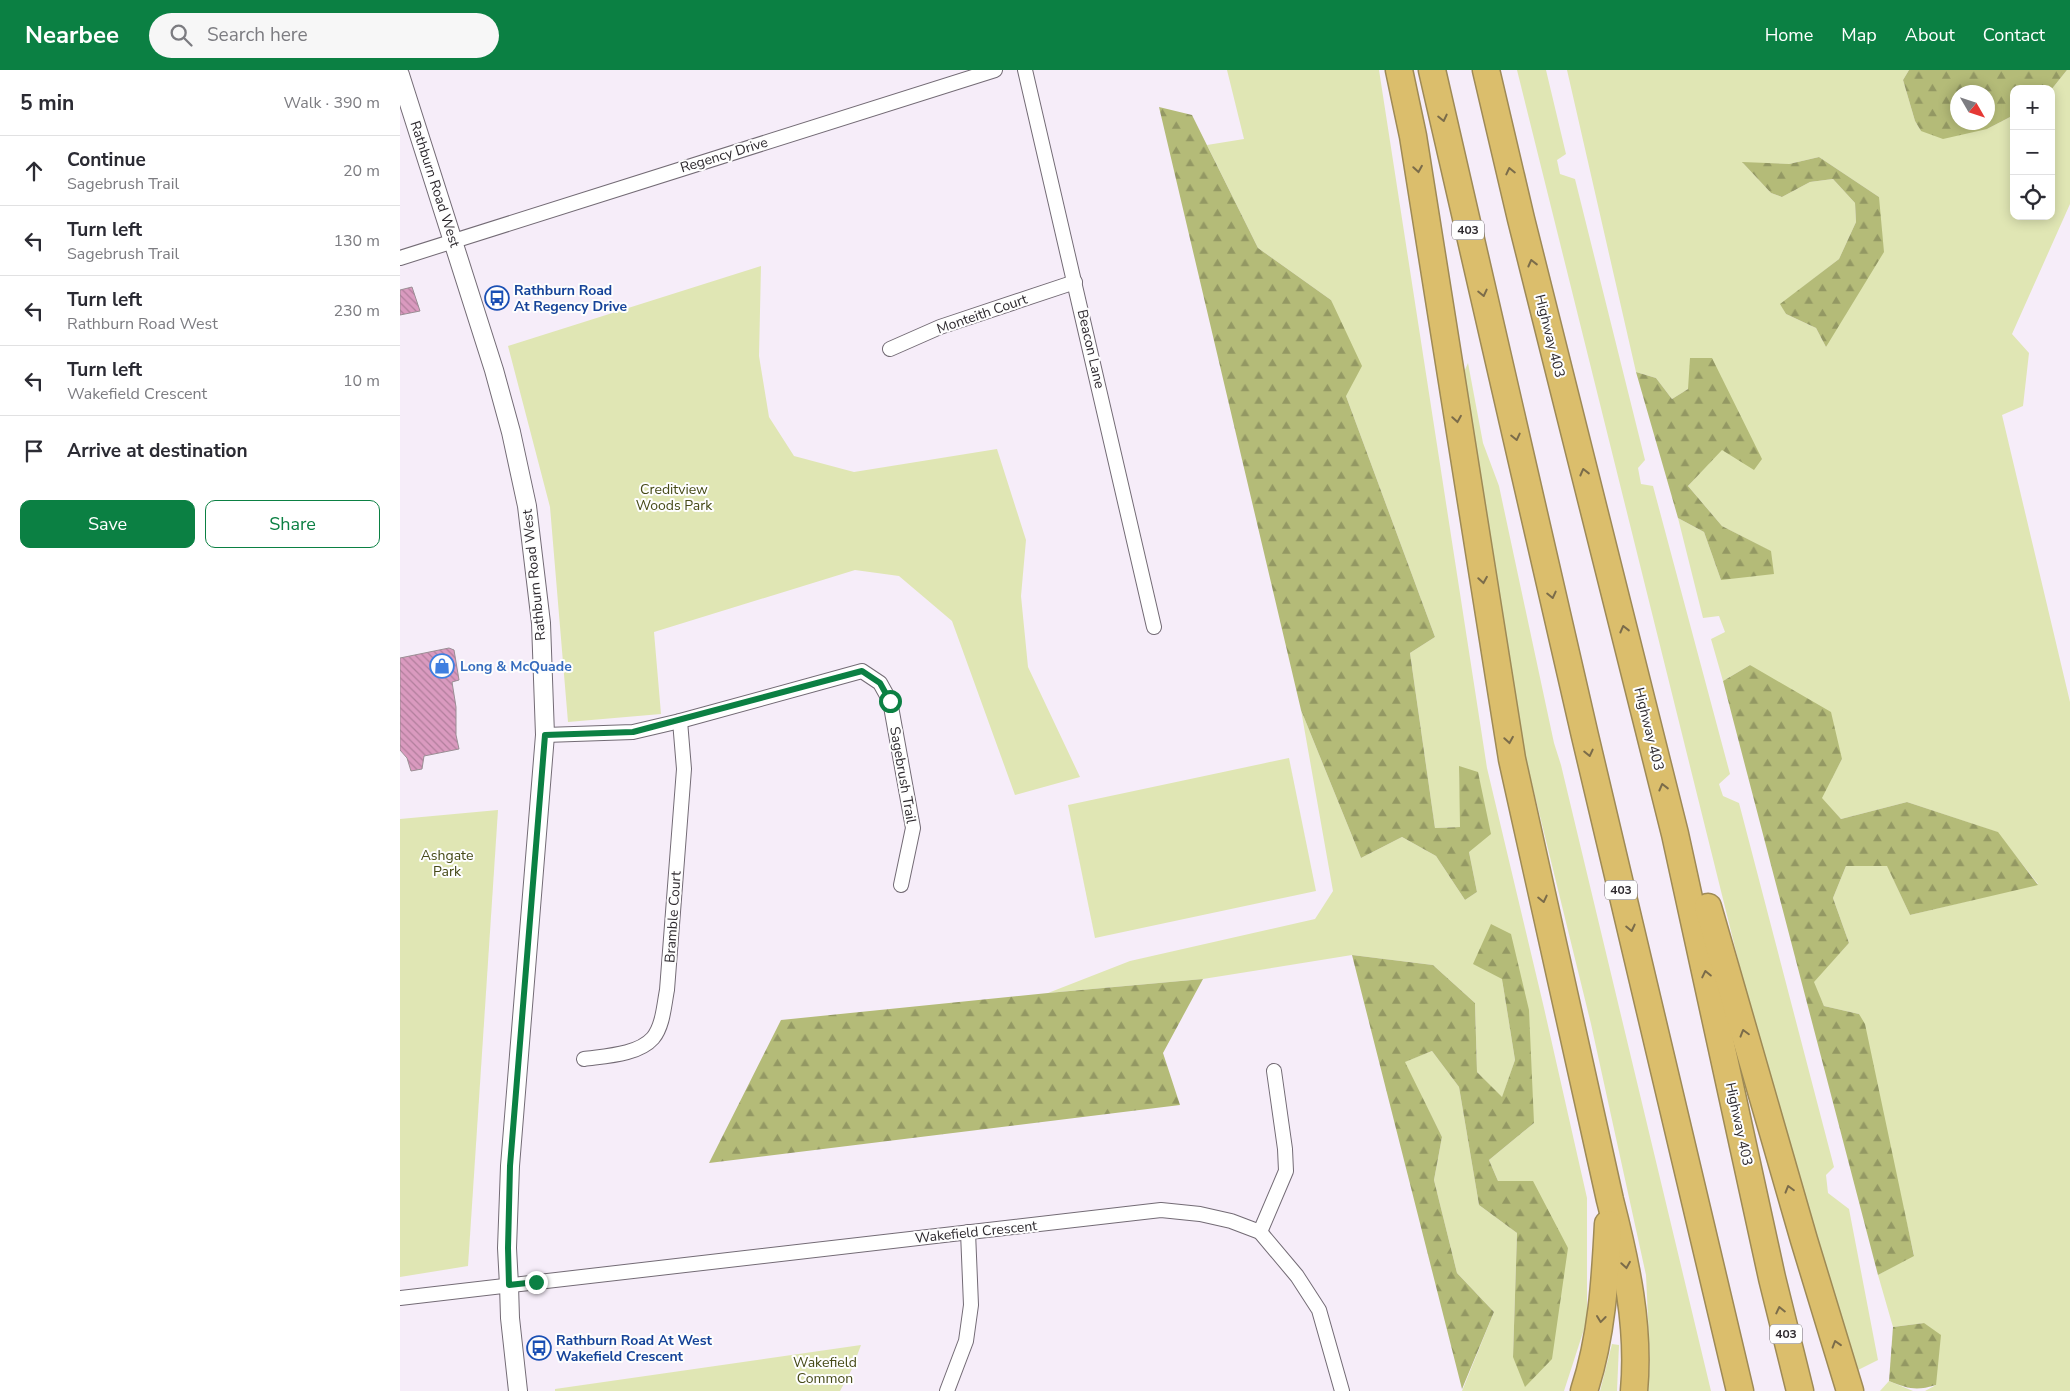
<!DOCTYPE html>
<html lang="en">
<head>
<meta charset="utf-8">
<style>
	:root { --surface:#fff; --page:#f7f7f7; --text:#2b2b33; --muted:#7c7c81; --line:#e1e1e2; --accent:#0b8043 }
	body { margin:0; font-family:"Nunito Sans",sans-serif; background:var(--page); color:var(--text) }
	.controls { position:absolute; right:15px; top:15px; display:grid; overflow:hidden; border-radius:10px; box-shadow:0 2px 12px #0003 }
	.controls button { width:45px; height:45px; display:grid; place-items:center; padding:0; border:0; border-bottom:1px solid var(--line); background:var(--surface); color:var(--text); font:25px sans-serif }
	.compass { position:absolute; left:1550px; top:15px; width:45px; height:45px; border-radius:50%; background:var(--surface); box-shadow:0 2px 12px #0003; rotate:129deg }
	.stop { position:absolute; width:15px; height:15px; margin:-11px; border:4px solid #0b8043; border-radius:50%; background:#fff }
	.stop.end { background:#0b8043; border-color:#fff; box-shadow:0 1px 5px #0008 }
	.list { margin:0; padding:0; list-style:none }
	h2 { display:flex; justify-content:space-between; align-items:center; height:65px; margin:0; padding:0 20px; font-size:21px }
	h2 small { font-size:16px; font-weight:400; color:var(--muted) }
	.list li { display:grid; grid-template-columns:32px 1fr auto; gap:15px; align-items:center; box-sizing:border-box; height:70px; padding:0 20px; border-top:1px solid var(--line) }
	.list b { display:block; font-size:19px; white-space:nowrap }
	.list p { margin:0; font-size:16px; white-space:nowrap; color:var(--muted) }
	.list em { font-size:16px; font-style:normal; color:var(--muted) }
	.actions { display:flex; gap:10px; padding:15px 20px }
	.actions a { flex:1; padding:11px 0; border:1px solid var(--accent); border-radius:10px; text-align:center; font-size:18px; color:var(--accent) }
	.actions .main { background:var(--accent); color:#fff }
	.icon { flex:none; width:28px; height:28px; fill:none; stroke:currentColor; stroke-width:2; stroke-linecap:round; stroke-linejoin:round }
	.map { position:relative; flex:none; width:1670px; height:1321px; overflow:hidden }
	header { display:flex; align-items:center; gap:30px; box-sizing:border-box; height:70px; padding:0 25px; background:var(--accent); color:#fff }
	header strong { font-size:24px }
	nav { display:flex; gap:28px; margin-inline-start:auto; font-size:18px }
	.search { width:350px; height:45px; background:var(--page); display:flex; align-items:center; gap:12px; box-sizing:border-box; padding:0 18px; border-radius:28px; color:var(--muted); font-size:19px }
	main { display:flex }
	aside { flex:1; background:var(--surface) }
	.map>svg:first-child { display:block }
	.green { fill:#e0e6b4; fill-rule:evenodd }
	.forest { fill:url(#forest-firs); fill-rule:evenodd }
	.building { fill:url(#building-back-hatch); stroke:#9b8e95 }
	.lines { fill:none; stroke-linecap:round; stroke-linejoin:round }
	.minor-casing { stroke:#736b75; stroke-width:16 }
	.tertiary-casing { stroke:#736b75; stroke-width:20 }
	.motorway-casing { stroke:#9e8a56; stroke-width:29 }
	.minor { stroke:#fff; stroke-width:14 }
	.tertiary { stroke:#fff; stroke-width:18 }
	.motorway { stroke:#dbbe6c; stroke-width:26 }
	.oneway { stroke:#7b6c4a }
	.route { stroke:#0b8043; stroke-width:6 }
	.labels { text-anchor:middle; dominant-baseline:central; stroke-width:4; stroke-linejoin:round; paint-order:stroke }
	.shield { fill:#fefefe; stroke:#6c696c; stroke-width:1 }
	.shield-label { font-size:12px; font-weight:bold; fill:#2d292e }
	.street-label { font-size:14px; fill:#2d292e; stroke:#fefefe }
	.transit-label { font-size:14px; font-weight:bold; fill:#164399; stroke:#fefefe; text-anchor:start }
	.park-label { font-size:14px; fill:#454916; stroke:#fefefe }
	.shop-label { font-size:14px; font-weight:bold; fill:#366cbe; stroke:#fefefe; text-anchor:start }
</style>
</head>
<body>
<header>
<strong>Nearbee</strong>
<div class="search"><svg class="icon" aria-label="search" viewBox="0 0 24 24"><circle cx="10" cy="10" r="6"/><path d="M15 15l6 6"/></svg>Search here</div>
<nav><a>Home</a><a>Map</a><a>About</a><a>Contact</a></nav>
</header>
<main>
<aside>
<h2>5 min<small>Walk · 390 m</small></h2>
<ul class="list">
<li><svg class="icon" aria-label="ahead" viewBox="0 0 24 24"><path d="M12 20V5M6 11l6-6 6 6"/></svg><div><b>Continue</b><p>Sagebrush Trail</p></div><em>20 m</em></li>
<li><svg class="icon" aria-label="left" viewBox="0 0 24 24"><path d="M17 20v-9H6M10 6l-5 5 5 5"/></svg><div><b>Turn left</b><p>Sagebrush Trail</p></div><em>130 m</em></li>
<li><svg class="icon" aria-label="left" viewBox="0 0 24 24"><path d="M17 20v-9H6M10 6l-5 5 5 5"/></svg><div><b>Turn left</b><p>Rathburn Road West</p></div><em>230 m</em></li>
<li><svg class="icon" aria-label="left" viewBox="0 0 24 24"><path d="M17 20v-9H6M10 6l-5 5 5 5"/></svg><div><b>Turn left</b><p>Wakefield Crescent</p></div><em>10 m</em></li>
<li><svg class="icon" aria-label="arrive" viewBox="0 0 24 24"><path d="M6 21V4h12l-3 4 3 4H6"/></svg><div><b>Arrive at destination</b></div></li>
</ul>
<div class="actions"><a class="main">Save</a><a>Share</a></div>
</aside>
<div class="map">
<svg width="1670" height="1321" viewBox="0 0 1670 1321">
	<defs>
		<pattern id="forest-firs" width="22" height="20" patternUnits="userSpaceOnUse" patternTransform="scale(1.25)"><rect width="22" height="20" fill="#b4bb78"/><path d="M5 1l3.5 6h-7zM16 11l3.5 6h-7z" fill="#939863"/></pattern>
		<pattern id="building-back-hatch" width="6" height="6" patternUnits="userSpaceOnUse" patternTransform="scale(1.25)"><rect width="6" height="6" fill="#da9abf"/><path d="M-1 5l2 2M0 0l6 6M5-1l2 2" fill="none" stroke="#b17e9c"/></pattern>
	</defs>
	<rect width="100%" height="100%" fill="#f6edf9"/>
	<g class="green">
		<path d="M827 0H979L1087 698 1144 938 1187 1128V1250L1164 1321H1062L1094 1242 1057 1203 1034 1110 1042 1067 1004 992 1032 981 1059 1017 1079 1135 1117 1163 1113 1287 1168 1178 1098 1111 1089 1090 1134 1053 1102 909 1115 990 1102 1028 1077 1002 1075 933 1033 895 952 885 803 909 648 923 730 891 915 849 933 821 901 640 961 788 1002 767 1036 786 1065 830 1077 822 1069 782 1059 696 1061 757 1035 758 1010 583 1035 567 946 326 931 230 858 178 807 75 844 69Z"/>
		<path d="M1117 0H1146L1166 84 1157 90 1160 104 1175 109 1245 390 1238 398 1241 414 1253 416 1330 704 1319 714 1323 726 1339 733 1434 1097 1426 1105 1428 1123 1449 1139 1478 1290 1456 1301 1361 982Z"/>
		<path d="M1167 0H1509L1503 10 1515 51 1521 61 1587 59 1614 45V146H1651V20L1667 0H1670V134L1612 264 1629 283 1623 336 1602 345 1670 632V1321H1525L1536 1315 1524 1253 1493 1257 1478 1205 1514 1185 1459 944 1424 936 1413 912 1449 873 1433 828 1446 796 1487 795 1510 845 1638 814 1597 762 1507 732 1441 749 1421 728 1442 689 1350 595 1323 611 1311 569 1325 562 1319 546 1303 548 1278 448 1304 462 1321 510 1370 481 1322 456 1288 416 1322 379 1354 399 1288 319 1272 329 1256 308 1236 302ZM1419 87 1479 127 1426 277 1416 258 1386 244 1381 234 1439 189 1456 152 1455 133 1433 109 1410 112 1382 127 1371 123 1343 93 1389 94Z"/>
		<path d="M361 196 359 286 369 347 394 386 454 402 597 379 626 470 621 526 628 597 680 707 615 725 552 551 499 506 455 500 254 562 261 644 168 652 150 437 108 276Z"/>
		<path d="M1068 293 1083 373 1099 416 1154 673 1161 695 1311 1321H1248L1250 1291 1246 1205 1191 954 1121 669 1064 302Z"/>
		<path d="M889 688 916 821 695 868 668 735Z"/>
		<path d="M98 740 68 1196 0 1207V749Z"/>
		<path d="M1212 1274 1219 1275 1217 1321H1200Z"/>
		<path d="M461 1275 452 1299 440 1321H155V1319Z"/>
		<path d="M1489 1311 1513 1321H1480Z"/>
	</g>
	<g class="forest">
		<path d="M1509 0H1667L1651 20V19H1614V45L1587 59 1543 69 1521 61 1515 51 1503 10ZM1558 22H1588V52H1558Z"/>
		<path d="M759 37 792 45 858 178 931 230 962 296 946 326 1035 567 1010 583 1035 758 1060 757 1059 696 1078 702 1091 764 1069 782 1077 822 1065 830 1036 786 1002 767 961 788 901 640Z"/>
		<path d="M1419 87 1479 127 1484 182 1426 277 1416 258 1386 244 1380 234 1439 189 1456 152 1455 133 1433 109 1410 112 1382 127 1371 123 1342 92 1389 94Z"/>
		<path d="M1290 288H1312L1362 389 1354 400 1322 380 1288 416 1322 456 1371 481 1374 504 1321 510 1304 462 1278 448 1236 302 1256 308 1272 329 1288 319Z"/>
		<path d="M1350 595 1431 642 1442 689 1422 728 1441 749 1507 732 1598 762 1638 815 1510 845 1487 796H1446L1433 828 1449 873 1414 912 1424 936 1459 944 1465 954 1514 1186 1478 1205 1323 611Z"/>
		<path d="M1091 854 1111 864 1129 940 1134 1053 1089 1090 1098 1111H1133L1168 1178 1152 1289 1125 1317 1113 1287 1117 1163 1079 1135 1059 1017 1032 981 1005 992 1042 1067 1034 1110 1057 1203 1094 1242 1062 1319 952 885 1033 895 1075 933 1077 1002 1102 1027 1115 990 1102 909 1073 894Z"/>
		<path d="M803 909 763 983 780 1035 309 1093 381 950 648 923Z"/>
		<path d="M1524 1253 1541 1265 1536 1315C1516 1321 1509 1319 1489 1311L1493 1257Z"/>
	</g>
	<g class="building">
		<path d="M12 217 20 241 0 245V220Z"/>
		<path d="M49 578 54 580 59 610 52 612 56 637V665L59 679 24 686 22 699 11 701 7 688 0 680V588Z"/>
	</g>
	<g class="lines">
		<g class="minor-casing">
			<g id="minor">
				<path d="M625 0 754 557"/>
				<path d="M0 188 595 0"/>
				<path d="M490 279 540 257 675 212"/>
				<path d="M145 665 233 662 280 651 462 601 480 613 490 631 513 758 501 815"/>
				<path d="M184 989C205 986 238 985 253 968 263 956 264 935 267 920L284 699 280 651"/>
				<path d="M860 1162 886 1101 885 1079 874 1001"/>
				<path d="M0 1228 761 1140 800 1144 831 1151 860 1162 897 1206 919 1240 942 1321"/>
				<path d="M547 1321 566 1271 571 1235 568 1162"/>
			</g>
		</g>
		<g class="tertiary-casing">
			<path id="tertiary" d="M0 5 94 300 111 362 127 436 141 553 145 665 110 1096 107 1178 109 1215 110 1248 118 1321"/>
		</g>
		<g class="motorway-casing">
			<g id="motorway">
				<path d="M999 0 1013 66 1112 689 1210 1130C1226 1192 1240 1257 1234 1321"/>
				<path d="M1032 0 1185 666 1340 1321"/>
				<path d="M1086 0 1121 149 1275 764 1372 1208 1400 1321"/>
				<path d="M1308 837 1404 1170 1450 1321"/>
				<path d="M1184 1321C1202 1266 1205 1211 1208 1154"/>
			</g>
		</g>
		<use href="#minor" class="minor"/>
		<use href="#tertiary" class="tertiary"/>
		<use href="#motorway" class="motorway"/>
	</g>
	<defs><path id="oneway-chevron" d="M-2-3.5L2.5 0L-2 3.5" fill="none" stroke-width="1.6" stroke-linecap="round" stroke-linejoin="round" transform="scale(1.25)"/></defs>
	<g class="oneway">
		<use href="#oneway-chevron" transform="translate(1043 48) rotate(77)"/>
		<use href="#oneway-chevron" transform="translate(1018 99) rotate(81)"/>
		<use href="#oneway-chevron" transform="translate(1110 101) rotate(-103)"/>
		<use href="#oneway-chevron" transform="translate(1132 193) rotate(-104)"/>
		<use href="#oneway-chevron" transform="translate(1083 223) rotate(77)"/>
		<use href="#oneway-chevron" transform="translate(1057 349) rotate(81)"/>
		<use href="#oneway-chevron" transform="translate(1116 367) rotate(77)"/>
		<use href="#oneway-chevron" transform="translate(1184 402) rotate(-104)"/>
		<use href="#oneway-chevron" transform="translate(1083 510) rotate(81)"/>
		<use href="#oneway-chevron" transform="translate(1152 525) rotate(77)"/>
		<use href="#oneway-chevron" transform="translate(1224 559) rotate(-104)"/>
		<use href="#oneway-chevron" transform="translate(1109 670) rotate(81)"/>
		<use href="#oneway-chevron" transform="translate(1189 683) rotate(77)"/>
		<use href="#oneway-chevron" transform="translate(1263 717) rotate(-104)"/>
		<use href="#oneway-chevron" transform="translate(1143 829) rotate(77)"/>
		<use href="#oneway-chevron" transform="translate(1231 858) rotate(77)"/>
		<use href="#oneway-chevron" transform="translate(1306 904) rotate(-102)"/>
		<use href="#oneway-chevron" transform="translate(1344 963) rotate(-106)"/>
		<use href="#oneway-chevron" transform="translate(1389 1119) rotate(-106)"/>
		<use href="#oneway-chevron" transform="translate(1226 1195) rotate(81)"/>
		<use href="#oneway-chevron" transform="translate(1380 1240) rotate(-103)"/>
		<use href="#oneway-chevron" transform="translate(1201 1249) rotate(97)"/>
		<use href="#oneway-chevron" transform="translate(1436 1274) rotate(-107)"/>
	</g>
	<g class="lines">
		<path class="route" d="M136 1212 109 1215 108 1178 110 1096 145 665 233 662 462 601 480 613 490 631"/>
	</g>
	<defs>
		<g id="bus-ring" transform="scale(1.25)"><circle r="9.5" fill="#fefefe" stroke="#1a4fb4" stroke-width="1.5"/><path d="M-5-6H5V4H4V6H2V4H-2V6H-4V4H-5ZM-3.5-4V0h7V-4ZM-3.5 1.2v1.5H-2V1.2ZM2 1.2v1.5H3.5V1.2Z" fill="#1a4fb4"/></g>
		<g id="shop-ring" transform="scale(1.25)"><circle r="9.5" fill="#fefefe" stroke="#3f7fe0" stroke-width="1.5"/><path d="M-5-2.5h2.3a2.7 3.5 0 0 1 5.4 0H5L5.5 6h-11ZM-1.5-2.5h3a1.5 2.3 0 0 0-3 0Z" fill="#3f7fe0"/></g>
	</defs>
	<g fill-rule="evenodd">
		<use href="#bus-ring" x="97" y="228"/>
		<use href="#shop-ring" x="42" y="596"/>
		<use href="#bus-ring" x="139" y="1278"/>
	</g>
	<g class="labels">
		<g class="shield">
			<rect x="1052" y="150.5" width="32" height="19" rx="4"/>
			<rect x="1205" y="810.5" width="32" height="19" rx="4"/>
			<rect x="1370" y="1254.5" width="32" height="19" rx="4"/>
		</g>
		<g class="shield-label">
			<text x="1068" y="160">403</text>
			<text x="1221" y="820">403</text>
			<text x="1386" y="1264">403</text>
		</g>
		<g class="street-label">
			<text transform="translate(324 85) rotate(-17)">Regency Drive</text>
			<text transform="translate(35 114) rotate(72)">Rathburn Road West</text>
			<text transform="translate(582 244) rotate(-19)">Monteith Court</text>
			<text transform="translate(1150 266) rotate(76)">Highway 403</text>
			<text transform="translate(691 279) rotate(77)">Beacon Lane</text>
			<text transform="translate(134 505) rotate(-96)">Rathburn Road West</text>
			<text transform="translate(1249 659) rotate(76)">Highway 403</text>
			<text transform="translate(503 705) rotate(80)">Sagebrush Trail</text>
			<text transform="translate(273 847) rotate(-86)">Bramble Court</text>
			<text transform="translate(1339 1054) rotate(78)">Highway 403</text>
			<text transform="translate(576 1162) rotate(-6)">Wakefield Crescent</text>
		</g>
		<g class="transit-label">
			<text x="114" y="220">Rathburn Road<tspan x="114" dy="16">At Regency Drive</tspan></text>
			<text x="156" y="1270">Rathburn Road At West<tspan x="156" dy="16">Wakefield Crescent</tspan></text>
		</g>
		<g class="park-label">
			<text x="274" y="419">Creditview<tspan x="274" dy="16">Woods Park</tspan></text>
			<text x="47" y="785">Ashgate<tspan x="47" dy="16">Park</tspan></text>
			<text x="425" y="1292">Wakefield<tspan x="425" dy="16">Common</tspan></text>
		</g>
		<g class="shop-label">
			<text x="60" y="596">Long &amp; McQuade</text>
		</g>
	</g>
</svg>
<div class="controls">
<button>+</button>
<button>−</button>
<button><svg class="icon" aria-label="locate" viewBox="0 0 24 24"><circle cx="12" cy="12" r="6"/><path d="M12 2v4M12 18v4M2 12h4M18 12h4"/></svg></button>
</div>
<svg class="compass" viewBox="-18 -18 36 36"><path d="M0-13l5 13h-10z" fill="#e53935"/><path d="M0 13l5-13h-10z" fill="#7c7c81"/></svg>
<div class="stop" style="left:490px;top:631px"></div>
<div class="stop end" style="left:136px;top:1212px"></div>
</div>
</main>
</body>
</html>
